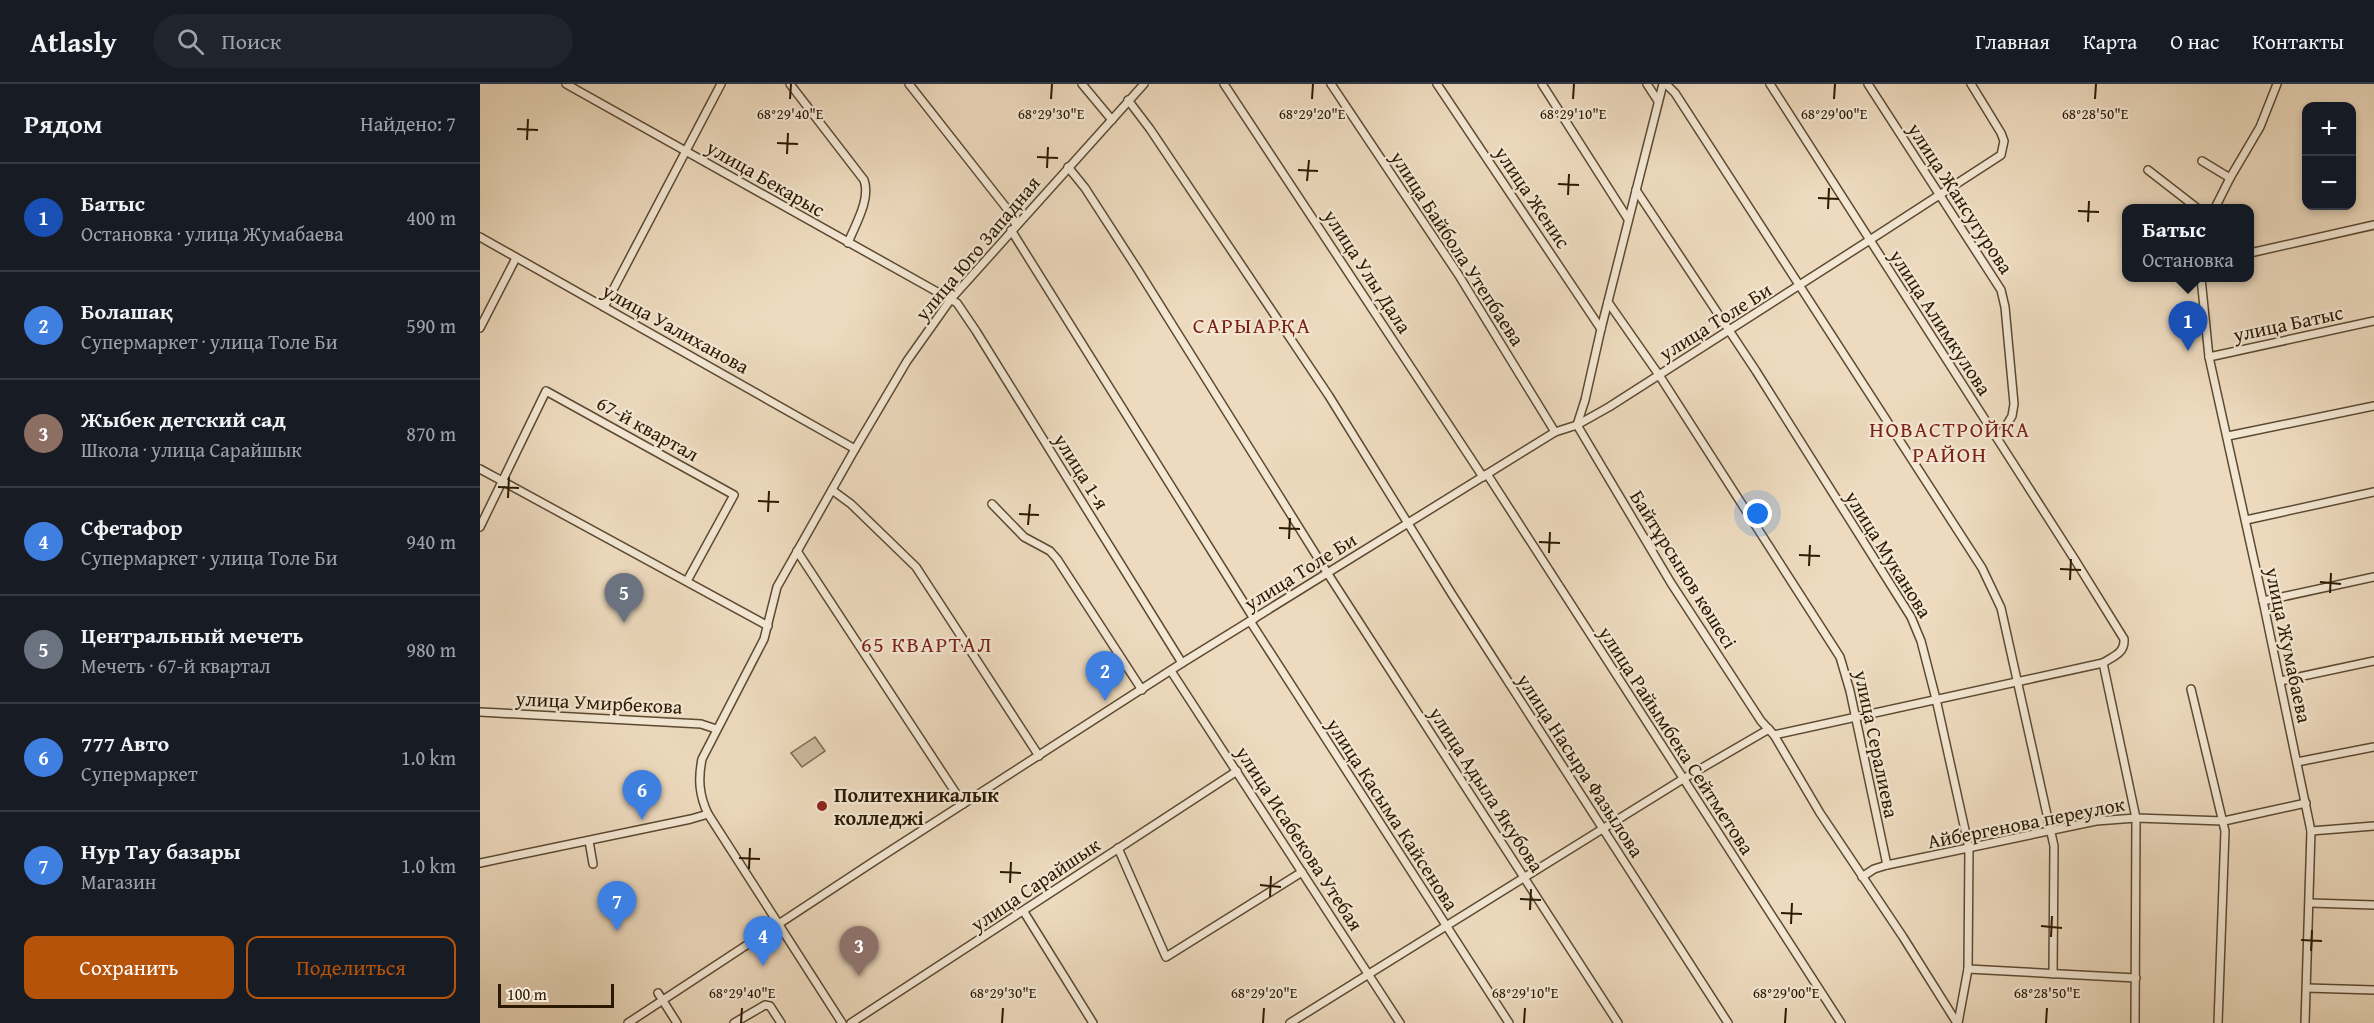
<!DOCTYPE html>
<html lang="ru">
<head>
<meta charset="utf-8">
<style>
	:root { --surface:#171b24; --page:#20242c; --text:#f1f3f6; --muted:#9ea1a6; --line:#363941; --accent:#b45309 }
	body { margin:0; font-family:"Gentium Book Plus",serif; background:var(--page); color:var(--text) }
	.controls { position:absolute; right:18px; top:18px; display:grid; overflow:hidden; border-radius:12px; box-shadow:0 3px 9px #0003 }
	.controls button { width:54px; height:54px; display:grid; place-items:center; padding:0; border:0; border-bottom:2px solid var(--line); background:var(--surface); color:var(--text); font:30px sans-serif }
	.scale { position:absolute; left:18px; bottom:15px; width:116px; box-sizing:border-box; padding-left:6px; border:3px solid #2c1902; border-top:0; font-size:16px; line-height:21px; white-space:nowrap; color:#2c1902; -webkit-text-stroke:4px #f4e8d5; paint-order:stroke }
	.you { position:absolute; left:1278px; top:430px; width:21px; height:21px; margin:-15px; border:4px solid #fff; border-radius:50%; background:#1a73e8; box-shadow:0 0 0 9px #1a73e833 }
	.badge { display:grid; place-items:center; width:39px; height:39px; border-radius:50%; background:var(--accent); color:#fff; font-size:20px; font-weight:700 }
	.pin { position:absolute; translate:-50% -50px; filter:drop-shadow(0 2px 3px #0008) }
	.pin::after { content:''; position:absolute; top:32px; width:21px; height:18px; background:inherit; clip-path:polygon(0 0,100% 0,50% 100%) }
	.popup { position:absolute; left:1642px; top:120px; width:132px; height:78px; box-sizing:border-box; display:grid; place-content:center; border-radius:12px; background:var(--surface); filter:drop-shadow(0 2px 4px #0005); font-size:20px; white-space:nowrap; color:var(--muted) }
	.popup b { font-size:22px; color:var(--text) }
	.popup::after { content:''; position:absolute; left:50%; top:100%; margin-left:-12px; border:12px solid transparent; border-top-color:var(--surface) }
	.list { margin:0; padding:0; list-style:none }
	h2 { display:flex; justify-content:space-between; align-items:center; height:78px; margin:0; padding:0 24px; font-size:26px }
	h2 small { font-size:20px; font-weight:400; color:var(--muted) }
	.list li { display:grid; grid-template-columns:39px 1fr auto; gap:18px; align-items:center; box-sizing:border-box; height:108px; padding:0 24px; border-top:2px solid var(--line) }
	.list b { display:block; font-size:22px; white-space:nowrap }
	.list p { margin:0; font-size:20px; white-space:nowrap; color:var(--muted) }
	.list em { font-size:20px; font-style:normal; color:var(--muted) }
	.actions { display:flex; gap:12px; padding:18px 24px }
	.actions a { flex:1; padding:14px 0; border:2px solid var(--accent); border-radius:12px; text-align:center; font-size:21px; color:var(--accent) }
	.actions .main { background:var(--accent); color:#fff }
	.icon { flex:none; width:33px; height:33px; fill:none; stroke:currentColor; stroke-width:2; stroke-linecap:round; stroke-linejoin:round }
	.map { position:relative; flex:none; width:1894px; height:939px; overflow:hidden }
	header { display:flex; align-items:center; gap:36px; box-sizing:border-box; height:84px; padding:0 30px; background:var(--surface); border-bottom:2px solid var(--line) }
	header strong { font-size:28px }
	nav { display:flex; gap:33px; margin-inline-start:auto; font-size:21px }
	.search { width:420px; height:54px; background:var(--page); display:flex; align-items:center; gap:15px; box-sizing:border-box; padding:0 21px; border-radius:33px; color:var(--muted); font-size:22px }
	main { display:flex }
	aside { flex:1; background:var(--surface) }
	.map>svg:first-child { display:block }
	.green { fill:#cdba9f; stroke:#7c6a50; stroke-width:1.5 }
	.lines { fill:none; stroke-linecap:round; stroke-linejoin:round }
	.street-casing { stroke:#5c4a31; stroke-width:10 }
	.street { stroke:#f4e8d5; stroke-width:7 }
	.ticks { fill:none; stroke:#2c1902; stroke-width:2 }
	.poi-dot { fill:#8f2418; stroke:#f4e8d5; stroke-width:2 }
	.labels { text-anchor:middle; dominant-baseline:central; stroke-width:4.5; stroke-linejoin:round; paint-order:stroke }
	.street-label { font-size:20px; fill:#2c1902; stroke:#f4e8d5 }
	.poi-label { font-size:20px; font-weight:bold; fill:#2c1902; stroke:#f4e8d5; text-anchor:start }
	.quarter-label { font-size:22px; letter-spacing:1.5px; fill:#7a1f14; stroke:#f4e8d5 }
	.ticks-label { font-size:15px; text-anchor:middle; fill:#2c1902; stroke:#f4e8d5; stroke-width:4.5; stroke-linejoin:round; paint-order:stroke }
</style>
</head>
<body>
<header>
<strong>Atlasly</strong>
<div class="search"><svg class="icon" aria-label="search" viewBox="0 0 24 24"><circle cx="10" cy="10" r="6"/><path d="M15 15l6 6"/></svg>Поиск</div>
<nav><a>Главная</a><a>Карта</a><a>О нас</a><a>Контакты</a></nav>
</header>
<main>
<aside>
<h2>Рядом<small>Найдено: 7</small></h2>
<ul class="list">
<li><span class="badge" style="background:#1a4fb4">1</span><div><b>Батыс</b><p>Остановка · улица Жумабаева</p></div><em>400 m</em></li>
<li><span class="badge" style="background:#3f7fe0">2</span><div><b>Болашақ</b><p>Супермаркет · улица Толе Би</p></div><em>590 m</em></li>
<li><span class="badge" style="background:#8d6e63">3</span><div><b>Жыбек детский сад</b><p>Школа · улица Сарайшык</p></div><em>870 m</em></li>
<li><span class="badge" style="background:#3f7fe0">4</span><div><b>Сфетафор</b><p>Супермаркет · улица Толе Би</p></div><em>940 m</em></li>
<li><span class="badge" style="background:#6b7280">5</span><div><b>Центральный мечеть</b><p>Мечеть · 67-й квартал</p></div><em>980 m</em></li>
<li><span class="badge" style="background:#3f7fe0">6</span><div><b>777 Авто</b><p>Супермаркет</p></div><em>1.0 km</em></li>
<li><span class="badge" style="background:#3f7fe0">7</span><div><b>Нур Тау базары</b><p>Магазин</p></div><em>1.0 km</em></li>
</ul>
<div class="actions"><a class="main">Сохранить</a><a>Поделиться</a></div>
</aside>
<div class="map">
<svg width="1894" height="939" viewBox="0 0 1894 939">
	<rect width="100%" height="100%" fill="#eedbbf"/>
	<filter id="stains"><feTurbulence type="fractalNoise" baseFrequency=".00333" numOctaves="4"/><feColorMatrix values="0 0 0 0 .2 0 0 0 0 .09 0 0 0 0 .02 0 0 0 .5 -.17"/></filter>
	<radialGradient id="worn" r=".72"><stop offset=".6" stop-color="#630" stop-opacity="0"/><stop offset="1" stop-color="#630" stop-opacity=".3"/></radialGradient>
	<path class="green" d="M335 653 345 667 322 683 311 669Z"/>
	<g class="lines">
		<g class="street-casing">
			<g id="street">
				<path d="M86 0 477 219 496 247 702 579"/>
				<path d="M310 0 384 96C391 115 375 141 368 159"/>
				<path d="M429 0 528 126 536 141"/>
				<path d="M602 0 632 36"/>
				<path d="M744 0 1003 393"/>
				<path d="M851 0 978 190 1075 348"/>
				<path d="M957 0 1121 245"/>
				<path d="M1062 0 1148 135"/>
				<path d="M1167 0 1178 17"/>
				<path d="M1183 0 1121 245 1105 316 1097 341 1191 499 1281 637 1294 651 1340 729 1423 853 1477 939"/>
				<path d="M1186 0 1195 9 1502 484 1521 524 1574 762 1573 890"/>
				<path d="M1290 0 1595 476 1644 555C1645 569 1634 572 1623 579L1294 651"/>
				<path d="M1388 0 1521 206 1525 223 1534 320 1532 332 1518 355"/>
				<path d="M648 16 670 45 849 312 973 512 1248 939"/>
				<path d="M1722 77 1750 94"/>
				<path d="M588 83 605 104 658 186 848 490 1138 939"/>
				<path d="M1668 86 1717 124"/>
				<path d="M1156 106 1276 287 1431 533 1441 557 1456 615 1489 764 1488 885 1478 939"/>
				<path d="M1735 124 1750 94 1780 43 1797 0"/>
				<path d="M531 146 774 535"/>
				<path d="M0 153 375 365"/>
				<path d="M1770 169 1894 141"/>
				<path d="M1721 194 1729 273 1783 517 1831 747 1825 939"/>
				<path d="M1128 218 1179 291 1360 573 1370 607 1407 781"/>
				<path d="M124 223 241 0"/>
				<path d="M0 244 36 174"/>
				<path d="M1729 273 1894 237"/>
				<path d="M1748 352 1894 322"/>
				<path d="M0 385 288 542"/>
				<path d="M1007 390 1361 939"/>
				<path d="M352 406 371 420 436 483 559 672"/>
				<path d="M512 420 544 453 570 467 577 475 662 606"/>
				<path d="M1766 436 1894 408"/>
				<path d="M0 443 66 307 254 411 207 497"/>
				<path d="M317 467 483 720"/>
				<path d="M1783 517 1894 493"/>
				<path d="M770 537 1029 939"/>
				<path d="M1623 579 1656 734 1655 939"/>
				<path d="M691 587 920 939"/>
				<path d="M1800 597 1894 577"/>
				<path d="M1711 605 1745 747 1738 939"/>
				<path d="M0 628 221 640 236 645"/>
				<path d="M1817 678 1894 663"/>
				<path d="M1831 747 1894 742"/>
				<path d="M109 757 113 780"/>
				<path d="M638 764 686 873 822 788"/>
				<path d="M0 779 211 735 228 730"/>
				<path d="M1382 793 1394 785 1407 781 1616 737 1656 734 1744 737 1826 719"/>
				<path d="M1830 819 1894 821"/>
				<path d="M544 828 613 939"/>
				<path d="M1488 885 1656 894"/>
				<path d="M1827 904 1894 906"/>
				<path d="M178 909 197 939"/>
				<path d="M148 939 396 776 702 579 1075 348 1097 341 1129 323C1260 239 1391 156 1521 71L1524 57 1521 49 1491 0"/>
				<path d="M254 939 285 921 290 922 301 939"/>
				<path d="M362 939 228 730C219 711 218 695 222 675L284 555 297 503 375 365 427 277 471 215 664 0"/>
				<path d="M371 939 757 687"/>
				<path d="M810 939 1203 695 1289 645"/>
			</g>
		</g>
		<use href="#street" class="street"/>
	</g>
	<path class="ticks" d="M310 15 311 0M571 15 572 0M832 15 833 0M1093 15 1094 0M1354 15 1355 0M1615 15 1616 0M37 45 58 46M47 56 48 35M297 59 318 60M307 70 308 49M557 73 578 74M567 84 568 63M818 86 838 87M827 97 829 76M1078 100 1099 101M1088 111 1089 90M1338 114 1359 115M1348 125 1349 104M1598 127 1619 128M1608 138 1609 117M18 403 39 404M28 414 29 393M278 417 299 418M288 428 289 407M539 430 559 431M548 441 550 420M799 444 820 445M809 455 810 434M1059 458 1080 459M1069 469 1070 448M1319 471 1340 472M1329 482 1330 461M1580 485 1601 486M1590 496 1591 475M1840 498 1861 500M1850 509 1851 489M259 774 280 775M269 785 270 764M520 788 541 789M530 799 531 778M780 801 801 803M790 813 791 792M1040 815 1061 816M1050 826 1051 805M1301 829 1322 830M1311 840 1312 819M1561 842 1582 844M1571 853 1572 832M1821 856 1842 857M1831 867 1832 846M261 939 262 924M522 939 523 924M783 939 784 924M1044 939 1045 924M1305 939 1306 924M1566 939 1567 924"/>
	<circle class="poi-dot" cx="342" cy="722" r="6"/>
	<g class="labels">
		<g class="street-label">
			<text transform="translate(286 94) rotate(30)">улица Бекарыс</text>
			<text transform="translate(1053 113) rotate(56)">улица Женис</text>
			<text transform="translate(1481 114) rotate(57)">улица Жансугурова</text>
			<text transform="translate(497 164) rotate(-50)">улица Юго Западная</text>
			<text transform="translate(978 164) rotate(57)">улица Байбола Утепбаева</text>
			<text transform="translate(888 187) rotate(57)">улица Улы Дала</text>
			<text transform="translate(1235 237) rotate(-32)">улица Толе Би</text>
			<text transform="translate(1461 238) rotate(57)">улица Алимкулова</text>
			<text transform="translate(1808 239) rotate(-12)">улица Батыс</text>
			<text transform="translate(196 244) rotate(29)">улица Уалиханова</text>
			<text transform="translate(168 344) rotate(29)">67-й квартал</text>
			<text transform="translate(602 387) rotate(58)">улица 1-я</text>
			<text transform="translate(1409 470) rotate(58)">улица Муканова</text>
			<text transform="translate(1204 485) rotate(58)">Байтұрсынов көшесі</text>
			<text transform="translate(820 487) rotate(-32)">улица Толе Би</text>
			<text transform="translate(1809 561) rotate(78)">улица Жумабаева</text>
			<text transform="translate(119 618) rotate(3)">улица Умирбекова</text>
			<text transform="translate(1197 656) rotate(57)">улица Райымбека Сейтметова</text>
			<text transform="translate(1397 660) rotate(78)">улица Сералиева</text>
			<text transform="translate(1101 681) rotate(57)">улица Насыра Фазылова</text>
			<text transform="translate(1007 705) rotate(57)">улица Адыла Якубова</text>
			<text transform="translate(913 730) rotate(57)">улица Касыма Кайсенова</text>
			<text transform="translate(1546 738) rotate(-11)">Айбергенова переулок</text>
			<text transform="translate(820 754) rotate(57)">улица Исабекова Утебая</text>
			<text transform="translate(555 800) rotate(-34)">улица Сарайшык</text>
		</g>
		<g class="poi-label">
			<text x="354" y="710">Политехникалык<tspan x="354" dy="23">колледжі</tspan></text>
		</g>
		<g class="quarter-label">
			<text x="772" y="241">САРЫАРҚА</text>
			<text x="1470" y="345">НОВАСТРОЙКА<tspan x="1470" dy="25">РАЙОН</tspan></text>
			<text x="447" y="560">65 КВАРТАЛ</text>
		</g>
	</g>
	<g class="ticks-label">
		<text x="310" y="35">68°29'40"E</text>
		<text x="571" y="35">68°29'30"E</text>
		<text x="832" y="35">68°29'20"E</text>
		<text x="1093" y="35">68°29'10"E</text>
		<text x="1354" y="35">68°29'00"E</text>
		<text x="1615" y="35">68°28'50"E</text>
		<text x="262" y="914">68°29'40"E</text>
		<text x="523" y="914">68°29'30"E</text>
		<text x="784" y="914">68°29'20"E</text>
		<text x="1045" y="914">68°29'10"E</text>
		<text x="1306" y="914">68°29'00"E</text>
		<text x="1567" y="914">68°28'50"E</text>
	</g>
	<rect width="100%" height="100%" filter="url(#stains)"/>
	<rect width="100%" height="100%" fill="url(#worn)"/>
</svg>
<div class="controls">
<button>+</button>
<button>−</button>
</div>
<div class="scale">100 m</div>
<div class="you"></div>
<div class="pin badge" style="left:1708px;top:267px;background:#1a4fb4">1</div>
<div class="popup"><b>Батыс</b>Остановка</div>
<div class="pin badge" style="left:625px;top:617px;background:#3f7fe0">2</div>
<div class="pin badge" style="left:379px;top:892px;background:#8d6e63">3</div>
<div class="pin badge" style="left:283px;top:882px;background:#3f7fe0">4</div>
<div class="pin badge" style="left:144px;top:539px;background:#6b7280">5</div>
<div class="pin badge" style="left:162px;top:736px;background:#3f7fe0">6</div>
<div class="pin badge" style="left:137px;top:847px;background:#3f7fe0">7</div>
</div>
</main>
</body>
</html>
